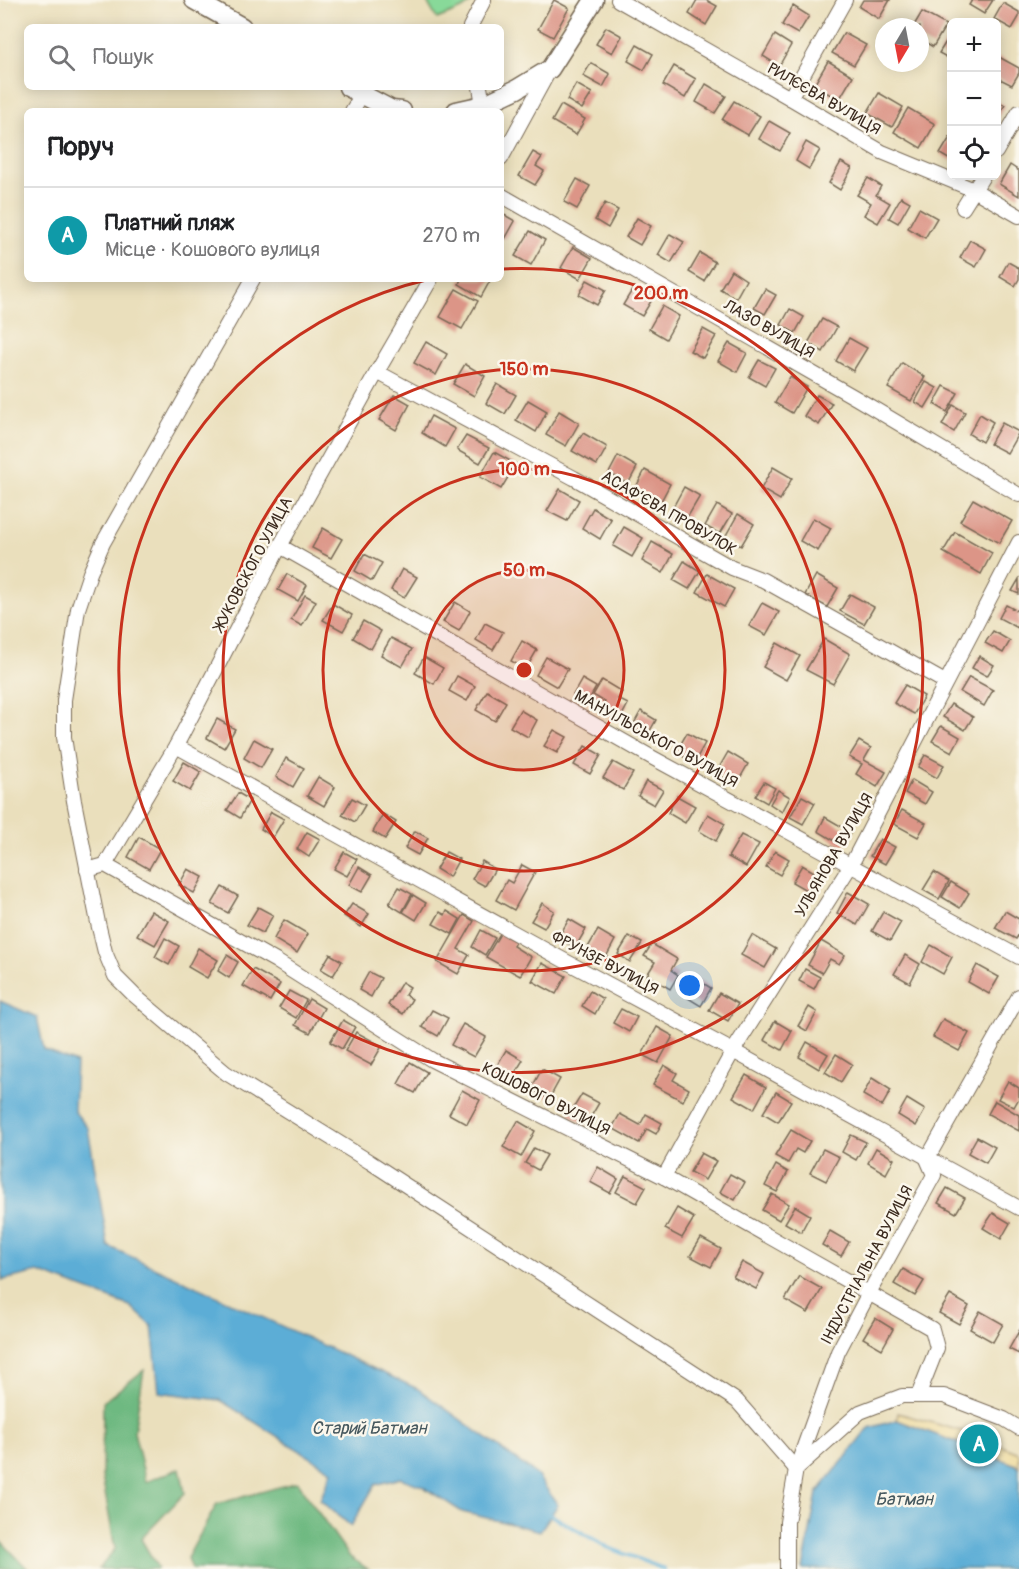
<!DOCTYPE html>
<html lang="uk">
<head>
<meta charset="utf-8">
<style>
	:root { --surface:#fff; --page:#f2f2f2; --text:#202124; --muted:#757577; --line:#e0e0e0; --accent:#c8321e }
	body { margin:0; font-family:Pangolin,sans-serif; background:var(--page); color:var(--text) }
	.controls { position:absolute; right:18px; top:18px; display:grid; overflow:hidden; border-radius:9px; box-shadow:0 3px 15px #0003 }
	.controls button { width:54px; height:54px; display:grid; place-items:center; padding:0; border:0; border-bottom:2px solid var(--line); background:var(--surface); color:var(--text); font:30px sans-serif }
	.compass { position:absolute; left:875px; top:18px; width:54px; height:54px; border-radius:50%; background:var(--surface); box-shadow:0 3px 15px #0003; rotate:190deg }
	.you { position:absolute; left:690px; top:986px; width:21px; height:21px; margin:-15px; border:4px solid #fff; border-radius:50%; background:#1a73e8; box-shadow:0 0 0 9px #1a73e833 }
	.badge { display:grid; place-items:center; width:39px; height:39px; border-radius:50%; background:var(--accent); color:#fff; font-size:20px; font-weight:700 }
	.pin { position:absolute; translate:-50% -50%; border:3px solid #fff; box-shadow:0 2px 6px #0006 }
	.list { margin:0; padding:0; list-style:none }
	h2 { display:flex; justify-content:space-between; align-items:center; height:78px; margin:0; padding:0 24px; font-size:26px }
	h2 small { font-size:20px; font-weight:400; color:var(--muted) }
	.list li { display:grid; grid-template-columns:39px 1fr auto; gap:18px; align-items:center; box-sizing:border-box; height:96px; padding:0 24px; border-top:2px solid var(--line) }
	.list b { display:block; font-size:22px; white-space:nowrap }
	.list p { margin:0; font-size:20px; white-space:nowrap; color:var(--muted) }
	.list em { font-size:20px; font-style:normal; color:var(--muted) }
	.icon { flex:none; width:33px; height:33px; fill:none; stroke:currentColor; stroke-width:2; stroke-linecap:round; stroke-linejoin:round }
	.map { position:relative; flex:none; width:1019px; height:1569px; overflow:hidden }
	.search { position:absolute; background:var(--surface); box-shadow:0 3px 15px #0003; left:24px; top:24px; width:480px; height:66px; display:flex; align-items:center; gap:15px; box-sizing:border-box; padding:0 21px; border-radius:9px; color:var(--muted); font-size:22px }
	.panel { position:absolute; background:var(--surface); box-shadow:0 3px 15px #0003; left:24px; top:108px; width:480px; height:174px; border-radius:9px }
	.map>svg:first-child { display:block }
	.green { fill:#88d999; stroke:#62825c; stroke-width:1.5 }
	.forest { fill:#6eb981; stroke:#547250; stroke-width:1.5 }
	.sand { fill:#eeda9e; stroke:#94825e; stroke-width:1.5 }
	.water { fill:#5badd6; stroke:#4b6c7a; stroke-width:1.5 }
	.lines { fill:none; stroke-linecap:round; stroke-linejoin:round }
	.stream { stroke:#5badd6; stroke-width:4 }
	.building { fill:#dc9587 }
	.street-casing { stroke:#786955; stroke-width:16 }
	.secondary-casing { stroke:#786955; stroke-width:21 }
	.street { stroke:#fff; stroke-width:14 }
	.secondary { stroke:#fff; stroke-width:18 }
	.ring { fill:none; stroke:#c8321e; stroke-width:3 }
	.labels { text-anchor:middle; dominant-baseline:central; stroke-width:5; stroke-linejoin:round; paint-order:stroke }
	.street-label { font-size:16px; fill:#3b2a1e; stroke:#fbf7ec }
	.water-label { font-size:18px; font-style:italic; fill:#46585e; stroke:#fbf7ec }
	.centre { fill:#c8321e; stroke:#fbf7ec; stroke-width:3 }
	.ring-label { font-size:18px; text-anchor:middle; font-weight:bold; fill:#c8321e; stroke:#fbf7ec; stroke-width:5; stroke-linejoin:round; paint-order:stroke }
</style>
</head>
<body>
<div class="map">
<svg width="1019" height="1569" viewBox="0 0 1019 1569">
	<rect width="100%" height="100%" fill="#fbf7ec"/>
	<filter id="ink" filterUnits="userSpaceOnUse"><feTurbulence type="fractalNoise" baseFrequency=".0167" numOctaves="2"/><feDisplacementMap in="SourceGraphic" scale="12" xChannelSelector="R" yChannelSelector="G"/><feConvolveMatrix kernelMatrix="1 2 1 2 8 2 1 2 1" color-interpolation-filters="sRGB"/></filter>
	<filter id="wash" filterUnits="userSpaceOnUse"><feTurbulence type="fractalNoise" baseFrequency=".008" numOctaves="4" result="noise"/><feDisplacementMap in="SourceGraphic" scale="24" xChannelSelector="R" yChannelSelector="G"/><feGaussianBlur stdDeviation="1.35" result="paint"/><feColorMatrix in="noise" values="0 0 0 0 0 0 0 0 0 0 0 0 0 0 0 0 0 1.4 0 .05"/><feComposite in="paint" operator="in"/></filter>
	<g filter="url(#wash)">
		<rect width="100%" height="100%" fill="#eadfbc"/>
		<path class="green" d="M426 0H475L462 9 437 19Z"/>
		<g class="forest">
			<path d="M144 1370 134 1432 146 1482 180 1468 185 1493 141 1539 158 1568 157 1569H99L115 1549 102 1476 103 1402Z"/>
			<path d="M297 1482 350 1557 368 1569H191L187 1558 217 1504Z"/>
			<path d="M0 1540 28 1569H0Z"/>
		</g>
		<path class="sand" d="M898 1413 975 1435 1019 1453V1468L1016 1465 897 1420Z"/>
		<g class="water">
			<path d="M0 1001 37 1017 44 1050 76 1063 74 1111 88 1128 108 1246 418 1389 537 1475 558 1505 540 1531 462 1512 422 1486 400 1478 375 1485 351 1526 320 1500 332 1471 220 1400 159 1392 152 1326 130 1306 38 1272 3 1280 0 1251Z"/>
			<path d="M897 1420 1016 1465 1019 1468V1569H803L817 1493 869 1428Z"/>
		</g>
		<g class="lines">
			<path class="stream" d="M549 1514 609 1548 664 1569"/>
		</g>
		<g id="blocks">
			<g class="building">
				<path d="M554 0 569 8 553 37 538 29Z"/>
				<path d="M697 0H706L717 6 706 25 689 14Z"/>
				<path d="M863 0H890L879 19 859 7Z"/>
				<path d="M972 0H993L984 14 969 5Z"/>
				<path d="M1003 3 1019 12V17L1012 29 994 19Z"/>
				<path d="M793 6 809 16 798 34 782 25Z"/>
				<path d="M922 12 946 25 933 47 920 39V27H913Z"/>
				<path d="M606 27 622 36 612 53 596 44Z"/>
				<path d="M952 32V60L939 53Z"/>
				<path d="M844 33 866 45 854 65 832 53Z"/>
				<path d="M775 35 791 45 779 66 763 56Z"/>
				<path d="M637 45 653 54 644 70 628 61Z"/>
				<path d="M999 57 1019 68V73L1012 85 996 77V61Z"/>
				<path d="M828 61 853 76 839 100 814 85Z"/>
				<path d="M591 63 610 74 603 87 583 76Z"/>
				<path d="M674 66 696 79 685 98 663 85Z"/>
				<path d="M576 84 592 93 582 109 567 100Z"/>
				<path d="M706 84 726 96 715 113 696 102Z"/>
				<path d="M879 93 903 107 892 127 867 113Z"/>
				<path d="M734 101 760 116 748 135 722 120Z"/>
				<path d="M996 101 1005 105 996 120Z"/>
				<path d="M561 105 585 119 576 135 552 121Z"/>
				<path d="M908 108 935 124 921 148 894 132Z"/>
				<path d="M769 121 790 133 780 151 759 139Z"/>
				<path d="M952 134V161L940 154Z"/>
				<path d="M806 142 820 150 809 169 796 161Z"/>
				<path d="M533 152 542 157 536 166 544 171 535 185 519 176Z"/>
				<path d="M841 162 852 168 840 190 829 183Z"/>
				<path d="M1010 165 1019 171V196L999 184Z"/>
				<path d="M868 178 881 186 876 195 890 203 878 223 864 215 871 203 857 195Z"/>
				<path d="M577 179 590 186 577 209 564 202Z"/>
				<path d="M901 197 910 202 898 223 889 218Z"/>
				<path d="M605 203 618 210 608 228 595 220Z"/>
				<path d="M919 208 937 218 925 238 908 228Z"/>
				<path d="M501 213 515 221 505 239 501 237Z"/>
				<path d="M637 218 651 226 640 245 626 237Z"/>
				<path d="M530 231 545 240 531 265 515 256Z"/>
				<path d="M670 234 684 242 671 263 658 255Z"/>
				<path d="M970 240 986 249 976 267 960 258Z"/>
				<path d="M573 247 592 258 580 279 561 268Z"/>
				<path d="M700 253 715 262 704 281 689 272Z"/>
				<path d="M1008 262 1019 268V279L1015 286 1000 277Z"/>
				<path d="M731 270 746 280 736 298 720 289Z"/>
				<path d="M461 279H491L481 297 459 284Z"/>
				<path d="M587 280 606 290 597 305 579 295Z"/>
				<path d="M634 287 653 298 642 316 623 305Z"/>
				<path d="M456 289 478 301 462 329 440 317Z"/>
				<path d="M765 289 776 295 765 314 754 308Z"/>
				<path d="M662 306 679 316 666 339 649 329Z"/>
				<path d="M790 309 804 317 795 333 781 325Z"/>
				<path d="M822 319 837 327 823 352 808 343Z"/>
				<path d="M703 329 716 336 703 358 690 351Z"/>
				<path d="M849 338 867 348 853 371 836 361Z"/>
				<path d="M426 342 447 354 436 375 414 363Z"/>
				<path d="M729 343 747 353 737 372 718 361Z"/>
				<path d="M759 360 775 368 765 386 749 377Z"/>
				<path d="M902 363 925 377 911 401 888 388Z"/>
				<path d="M465 364 485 376 474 396 453 384Z"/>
				<path d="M790 377 807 387 792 413 775 403Z"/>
				<path d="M926 382 937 388 925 408 915 402Z"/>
				<path d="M497 384 516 395 505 414 486 403Z"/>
				<path d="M944 386 958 393 947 412 934 404Z"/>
				<path d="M394 395 410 404 396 430 379 420Z"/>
				<path d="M817 395 832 403 819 425 804 416Z"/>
				<path d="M528 400 547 411 536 432 516 420Z"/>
				<path d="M953 405 965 412 954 432 942 425Z"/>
				<path d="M559 411 579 423 566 446 546 435Z"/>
				<path d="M980 414 993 422 982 442 969 434Z"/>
				<path d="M431 416 455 429 445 447 422 433Z"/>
				<path d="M1002 423 1019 432 1007 453 990 444Z"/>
				<path d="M583 433 607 447 597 465 572 451Z"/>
				<path d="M466 436 489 448 480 463 457 450Z"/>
				<path d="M494 452 516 464 501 489 480 477Z"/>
				<path d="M618 456 637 467 628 484 609 473Z"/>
				<path d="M773 467 792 478 780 500 761 489Z"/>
				<path d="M645 470 670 484 660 503 635 489Z"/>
				<path d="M684 487 700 496 687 518 672 509Z"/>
				<path d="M560 489 579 500 567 521 547 511Z"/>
				<path d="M973 499 1012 521 999 543 960 521Z"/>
				<path d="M717 505 732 514 720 534 705 526Z"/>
				<path d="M593 508 611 519 600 539 582 528Z"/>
				<path d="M738 514 754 524 741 546 725 537Z"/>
				<path d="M813 518 831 528 818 551 800 541Z"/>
				<path d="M624 527 643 538 632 557 613 546Z"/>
				<path d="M323 528 342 539 331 558 312 548Z"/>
				<path d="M955 532 992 553 981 574 943 552Z"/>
				<path d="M652 542 673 554 663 573 642 561Z"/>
				<path d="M364 554 382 563 372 581 355 571Z"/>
				<path d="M684 561 700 571 689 589 673 580Z"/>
				<path d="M402 569 417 577 404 598 391 590Z"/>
				<path d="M287 574 307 585 298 601 278 590Z"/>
				<path d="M707 574 734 589 724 607 697 592Z"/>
				<path d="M816 575 838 588 827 607 805 595Z"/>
				<path d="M1019 579V594L1012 591Z"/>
				<path d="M850 594 874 607 864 624 840 611Z"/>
				<path d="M305 595 316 601 302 626 291 620Z"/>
				<path d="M455 602 470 611 459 631 443 622Z"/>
				<path d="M762 603 779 612 766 635 749 626Z"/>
				<path d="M333 604 352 615 343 631 323 620Z"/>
				<path d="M1006 605 1019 612 1018 628 999 618Z"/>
				<path d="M363 621 381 631 371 649 353 638Z"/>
				<path d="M485 623 503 632 493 650 476 640Z"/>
				<path d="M993 631 1010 641 1003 653 985 643Z"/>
				<path d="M391 638 412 649 402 667 381 655Z"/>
				<path d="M824 639 850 654 833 684 806 670Z"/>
				<path d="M522 641 537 650 526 669 511 661Z"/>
				<path d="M777 643 800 656 786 680 763 667Z"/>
				<path d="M979 656 994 665 987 676 972 668Z"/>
				<path d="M424 657 443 668 434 684 415 673Z"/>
				<path d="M546 657 568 669 557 687 536 675Z"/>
				<path d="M457 676 475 686 467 701 449 691Z"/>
				<path d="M969 677 993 690 984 706 960 692Z"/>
				<path d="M582 679 596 687 587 703 573 695Z"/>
				<path d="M602 680 622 692 618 699 628 704 619 721 600 710 605 702 593 695Z"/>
				<path d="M905 685 924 696 914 714 894 703Z"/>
				<path d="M487 691 506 702 495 721 476 710Z"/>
				<path d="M951 704 973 717 965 730 943 717Z"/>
				<path d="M520 710 537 720 528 737 510 727Z"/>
				<path d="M641 711 656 720 647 736 632 727Z"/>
				<path d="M217 719 235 729 224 748 207 738Z"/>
				<path d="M941 726 960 737 952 752 932 741Z"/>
				<path d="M554 730 567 737 557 753 544 746Z"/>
				<path d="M687 733 705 743 694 763 676 752Z"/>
				<path d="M254 739 272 749 261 768 244 758Z"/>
				<path d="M859 741 871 748 864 760 886 772 877 787 856 774 862 764 849 757Z"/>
				<path d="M585 746 601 755 590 774 574 765Z"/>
				<path d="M728 752 748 764 736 785 716 773Z"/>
				<path d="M925 755 944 765 937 778 918 767Z"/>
				<path d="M286 758 304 768 293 787 276 777Z"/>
				<path d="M184 762 201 772 190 791 173 781Z"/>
				<path d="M613 762 633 773 623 790 603 778Z"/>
				<path d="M318 777 335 787 324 806 307 796Z"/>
				<path d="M912 780 932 792 925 804 905 793Z"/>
				<path d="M646 781 663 790 654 805 638 796Z"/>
				<path d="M764 782 775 788 767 803 755 796Z"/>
				<path d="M778 790 790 797 782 812 770 804Z"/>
				<path d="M238 793 250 800 240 818 227 810Z"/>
				<path d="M677 796 695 806 685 823 668 813Z"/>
				<path d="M802 796 815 803 803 824 790 817Z"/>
				<path d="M352 798 365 805 355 822 342 815Z"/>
				<path d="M902 810 926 823 918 837 894 824Z"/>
				<path d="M271 812 284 819 273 837 261 829Z"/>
				<path d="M383 814 396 822 385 839 373 832Z"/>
				<path d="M708 814 725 824 716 841 699 831Z"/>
				<path d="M825 817 851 832 843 846 818 831Z"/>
				<path d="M415 831 428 838 418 855 405 848Z"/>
				<path d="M307 832 320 839 309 857 297 849Z"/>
				<path d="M741 835 759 844 746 867 728 857Z"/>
				<path d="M139 837 160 849 149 869 128 857Z"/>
				<path d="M880 839 895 847 885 864 870 856Z"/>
				<path d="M775 851 789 859 780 875 766 867Z"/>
				<path d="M344 852 357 859 347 876 334 869Z"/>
				<path d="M446 852 459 859 449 877 436 869Z"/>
				<path d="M482 861 495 869 485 886 472 879Z"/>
				<path d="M522 865 535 872 514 910 496 900 507 880 512 883Z"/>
				<path d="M802 865 823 877 813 894 792 882Z"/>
				<path d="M359 867 372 875 362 892 349 885Z"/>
				<path d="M188 869 203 877 194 893 179 885Z"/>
				<path d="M934 872 949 881 939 899 923 890Z"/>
				<path d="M951 882 969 893 960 908 942 897Z"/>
				<path d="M222 887 238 896 228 913 212 904Z"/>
				<path d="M399 887 412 894 402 912 389 904Z"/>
				<path d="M848 892 869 904 857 925 837 913Z"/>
				<path d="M413 895 426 903 416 920 403 912Z"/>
				<path d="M542 903 554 911 544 928 531 921Z"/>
				<path d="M352 904 369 914 361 927 344 916Z"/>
				<path d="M258 907 273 915 263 933 247 925Z"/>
				<path d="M151 911 169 921 155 945 137 935Z"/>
				<path d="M447 911 460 919 452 934 433 924 440 912 445 915Z"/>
				<path d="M1005 911 1019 919V934L1016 939 995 928Z"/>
				<path d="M883 912 901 922 890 941 872 931Z"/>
				<path d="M464 915 474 921 458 949 469 955 458 974 437 962Z"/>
				<path d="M569 919 586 929 575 948 558 938Z"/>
				<path d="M284 920 308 934 297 953 274 939Z"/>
				<path d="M481 930 495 938 485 955 472 947Z"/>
				<path d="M598 930 615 940 605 959 587 949Z"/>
				<path d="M501 932 516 940 513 946 531 957 520 976 486 957Z"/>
				<path d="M752 935 776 949 765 968 741 955Z"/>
				<path d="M629 936 642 943 630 962 618 954Z"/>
				<path d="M165 938 179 946 169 965 155 957Z"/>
				<path d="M821 941 845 955 839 964 830 959 822 973 808 965Z"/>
				<path d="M652 944 677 959 671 970 678 975 670 989 647 975 655 962 644 956Z"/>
				<path d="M931 945 952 957 943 974 922 962Z"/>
				<path d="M198 948 218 960 207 978 188 967Z"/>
				<path d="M330 954 342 961 333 976 321 969Z"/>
				<path d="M227 955 238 962 229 978 218 971Z"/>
				<path d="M905 955 920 964 910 983 894 974Z"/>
				<path d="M542 963 566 976 556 994 532 981Z"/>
				<path d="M977 965 999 977 989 994 968 982Z"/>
				<path d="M253 969 280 984 270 1001 243 986Z"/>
				<path d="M805 969 820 977 814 989 799 981Z"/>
				<path d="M369 972 381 978 371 997 359 990Z"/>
				<path d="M698 980 711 988 701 1006 688 998Z"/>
				<path d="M402 982 410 987 405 995 412 999 403 1014 388 1005Z"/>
				<path d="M289 991 306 1000 296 1018 279 1008Z"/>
				<path d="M590 991 603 999 595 1014 582 1006Z"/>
				<path d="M719 993 738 1004 728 1021 709 1010Z"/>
				<path d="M309 999 324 1008 310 1033 295 1025Z"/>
				<path d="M809 1007 817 1012 807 1031 798 1026Z"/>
				<path d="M621 1009 637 1017 629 1032 613 1023Z"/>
				<path d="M432 1010 448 1018 438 1036 422 1027Z"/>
				<path d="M943 1019 969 1033 959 1051 933 1037Z"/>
				<path d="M343 1020 355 1027 342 1049 330 1042Z"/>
				<path d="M775 1021 792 1031 782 1050 764 1040Z"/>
				<path d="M463 1024 486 1037 474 1057 451 1045Z"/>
				<path d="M657 1027 673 1036 658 1063 642 1055Z"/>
				<path d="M356 1032 382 1046 371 1065 345 1051Z"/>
				<path d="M807 1042 828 1054 819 1069 799 1057Z"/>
				<path d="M506 1050 523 1060 512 1078 495 1069Z"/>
				<path d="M836 1054 852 1064 841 1082 825 1072Z"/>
				<path d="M410 1062 427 1072 415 1093 398 1084Z"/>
				<path d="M664 1065 677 1073 673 1080 689 1089 683 1101 653 1085Z"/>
				<path d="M542 1069 560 1079 549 1099 531 1089Z"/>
				<path d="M746 1075 766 1087 754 1109 733 1097Z"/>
				<path d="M872 1078 891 1090 882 1106 863 1095Z"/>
				<path d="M1008 1081 1019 1088V1098L1014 1107 998 1099Z"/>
				<path d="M462 1090 480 1100 467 1124 449 1114Z"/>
				<path d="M776 1092 791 1101 778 1122 763 1113Z"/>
				<path d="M582 1094 599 1103 586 1125 569 1115Z"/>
				<path d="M907 1099 925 1110 916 1126 898 1115Z"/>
				<path d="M995 1101 1019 1115V1131L988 1114Z"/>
				<path d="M620 1114 640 1125 646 1114 662 1123 656 1134 647 1129 639 1143 612 1128Z"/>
				<path d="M518 1121 535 1131 521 1157 503 1147Z"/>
				<path d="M791 1130 810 1141 803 1153 796 1149 788 1163 775 1156Z"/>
				<path d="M851 1135 866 1142 856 1160 842 1152Z"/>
				<path d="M977 1137 995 1147 986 1163 968 1153Z"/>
				<path d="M534 1148 547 1155 538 1170 525 1163Z"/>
				<path d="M876 1148 894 1159 886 1174 868 1163Z"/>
				<path d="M823 1149 839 1157 826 1181 810 1173Z"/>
				<path d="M701 1153 716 1161 705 1180 690 1172Z"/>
				<path d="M776 1165 788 1172 777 1192 765 1186Z"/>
				<path d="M598 1167 618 1179 610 1193 590 1182Z"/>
				<path d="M730 1174 745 1182 735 1200 720 1192Z"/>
				<path d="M625 1176 646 1187 637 1203 616 1192Z"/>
				<path d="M947 1188 965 1198 956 1213 938 1203Z"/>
				<path d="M772 1194 789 1204 779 1220 762 1210Z"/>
				<path d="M795 1206 810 1215 801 1232 785 1223Z"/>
				<path d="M677 1208 694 1218 682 1238 665 1229Z"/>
				<path d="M993 1213 1010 1223 1001 1239 983 1228Z"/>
				<path d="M830 1231 849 1242 841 1256 822 1245Z"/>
				<path d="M701 1238 721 1249 711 1267 690 1256Z"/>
				<path d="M742 1262 764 1274 756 1289 733 1277Z"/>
				<path d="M903 1269 924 1281 915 1296 894 1284Z"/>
				<path d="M799 1276 822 1289 808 1313 785 1300Z"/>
				<path d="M950 1295 969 1306 959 1324 939 1313Z"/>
				<path d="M980 1311 1003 1324 993 1342 970 1329Z"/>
				<path d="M875 1318 893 1329 882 1349 863 1338Z"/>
				<path d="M1019 1331V1354L1009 1349Z"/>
			</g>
		</g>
	</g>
	<g filter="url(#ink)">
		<use href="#blocks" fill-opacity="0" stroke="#786955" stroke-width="1.5"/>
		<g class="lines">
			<g class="street-casing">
				<g id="street">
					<path d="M618 0 790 98 882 152 974 190 1019 216"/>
					<path d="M470 27 484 0"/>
					<path d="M480 87 483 105"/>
					<path d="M790 98 845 0"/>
					<path d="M352 111 362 94"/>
					<path d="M996 152 1019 112"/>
					<path d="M501 159 550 69"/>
					<path d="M501 195 856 398 1019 495"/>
					<path d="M963 208 983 176"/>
					<path d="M253 279 103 543 90 573 78 609 64 700V737L74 801 98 923 105 952 115 976 134 995 226 1073 370 1162 737 1401 796 1469 860 1412 902 1396H944L1004 1419 1019 1428"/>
					<path d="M377 372 574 478 732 568 763 580 945 682"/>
					<path d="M280 546 653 758 1019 957"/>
					<path d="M176 746 567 962 733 1051 1019 1208"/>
					<path d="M105 865 176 746 280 546 377 372 431 279"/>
					<path d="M87 870 105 865 276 961 432 1060 664 1177 932 1329 937 1348 918 1396"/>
					<path d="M664 1177 733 1051 851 865 1019 542"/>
					<path d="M787 1569V1522L796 1469 838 1352 869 1293 934 1175 927 1159 1019 996"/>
				</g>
			</g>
			<g class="secondary-casing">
				<g id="secondary">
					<path d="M194 0 242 27"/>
					<path d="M348 87 392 110 402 111"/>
					<path d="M456 111 483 105 517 89 550 69 594 0"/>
				</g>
			</g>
			<use href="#street" class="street"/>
			<use href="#secondary" class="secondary"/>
		</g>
	</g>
	<circle cx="524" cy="670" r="100" fill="#c8321e" fill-opacity=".12"/>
	<g class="ring">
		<circle cx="524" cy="670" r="100"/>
		<circle cx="524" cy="670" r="201"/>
		<circle cx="524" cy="670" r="301"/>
		<path d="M503 269A402 402 0 1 1 430 279"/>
	</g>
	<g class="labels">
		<g class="street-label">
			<text transform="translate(824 99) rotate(30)">РИЛЄЄВА ВУЛИЦЯ</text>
			<text transform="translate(769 329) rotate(30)">ЛАЗО ВУЛИЦЯ</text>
			<text transform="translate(669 513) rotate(30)">АСАФ’ЄВА ПРОВУЛОК</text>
			<text transform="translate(253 564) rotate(-62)">ЖУКОВСКОГО УЛИЦА</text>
			<text transform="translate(656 739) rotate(29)">МАНУІЛЬСЬКОГО ВУЛИЦЯ</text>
			<text transform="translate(834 855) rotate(-60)">УЛЬЯНОВА ВУЛИЦЯ</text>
			<text transform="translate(605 963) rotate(28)">ФРУНЗЕ ВУЛИЦЯ</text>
			<text transform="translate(546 1099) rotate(27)">КОШОВОГО ВУЛИЦЯ</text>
			<text transform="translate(867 1265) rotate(-62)">ІНДУСТРІАЛЬНА ВУЛИЦЯ</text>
		</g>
		<g class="water-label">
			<text x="369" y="1428">Старий Батман</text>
			<text x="904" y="1499">Батман</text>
		</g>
	</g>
	<circle cx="524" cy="670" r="9" class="centre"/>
	<g class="ring-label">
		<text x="661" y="299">200 m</text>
		<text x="524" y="375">150 m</text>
		<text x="524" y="475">100 m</text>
		<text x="524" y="576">50 m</text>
	</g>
</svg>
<div class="controls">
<button>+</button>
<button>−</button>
<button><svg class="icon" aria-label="locate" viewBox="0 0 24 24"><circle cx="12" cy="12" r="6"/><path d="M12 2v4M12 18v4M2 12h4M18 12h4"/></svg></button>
</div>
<svg class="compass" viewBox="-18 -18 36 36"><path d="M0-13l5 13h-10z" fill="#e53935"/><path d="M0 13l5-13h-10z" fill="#757577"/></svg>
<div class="you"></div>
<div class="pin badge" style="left:979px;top:1444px;background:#0f9aa8">A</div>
<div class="search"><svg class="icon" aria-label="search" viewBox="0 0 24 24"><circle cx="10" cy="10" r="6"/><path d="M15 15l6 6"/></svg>Пошук</div>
<section class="panel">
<h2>Поруч<small></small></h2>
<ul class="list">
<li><span class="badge" style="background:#0f9aa8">A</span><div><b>Платний пляж</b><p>Місце · Кошового вулиця</p></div><em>270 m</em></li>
</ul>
</section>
</div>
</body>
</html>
